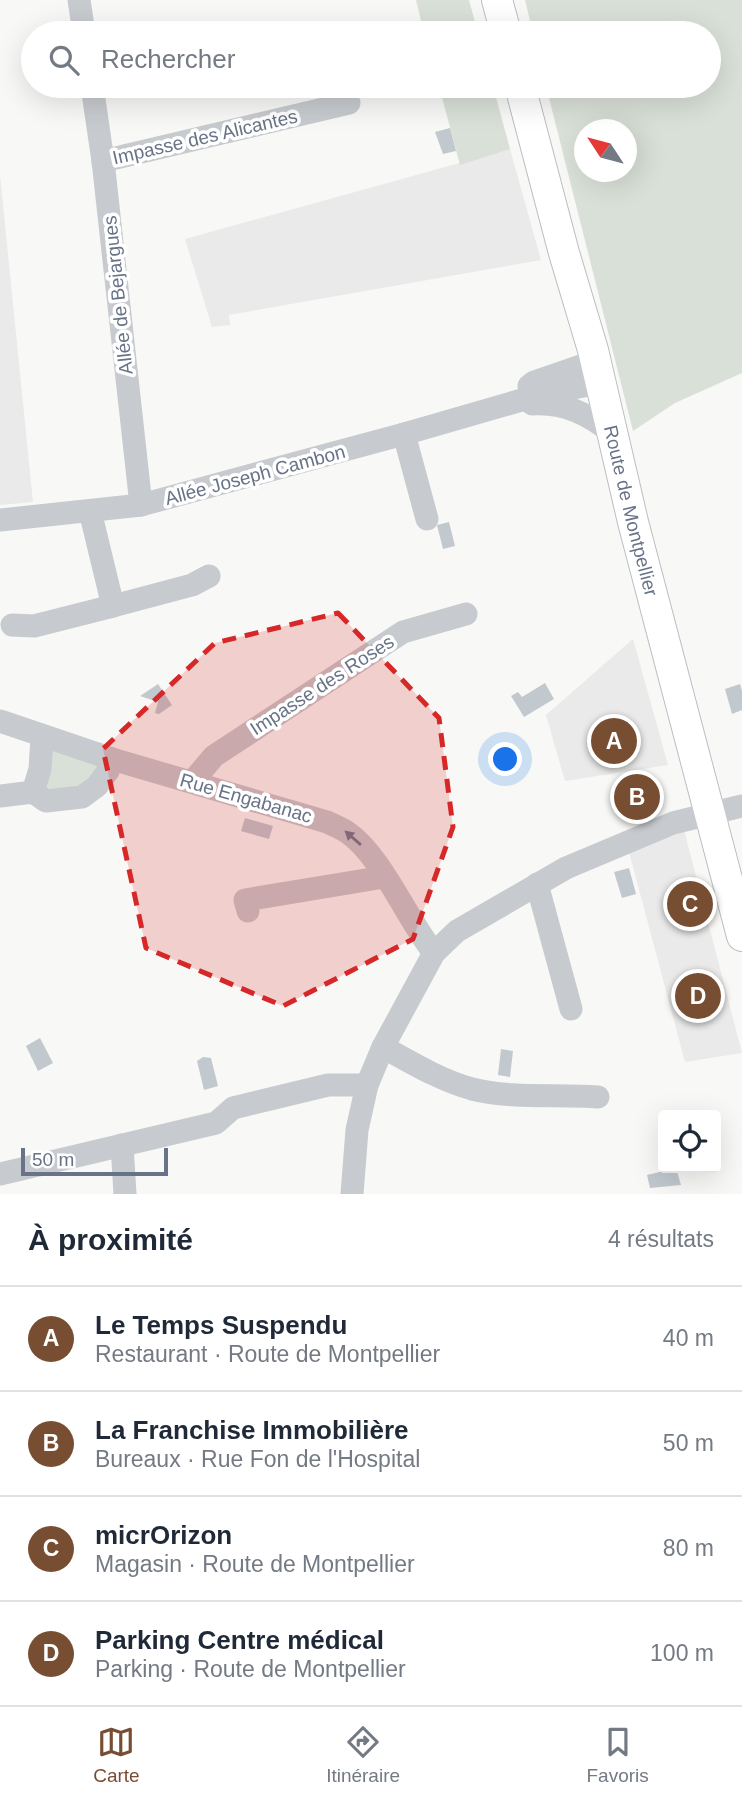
<!DOCTYPE html>
<html lang="fr">
<head>
<meta charset="utf-8">
<style>
	:root { --surface:#fff; --page:#f2f2f3; --text:#1f2937; --muted:#747a83; --line:#e0e1e3; --accent:#784e32 }
	body { margin:0; font-family:Helvetica,sans-serif; background:var(--page); color:var(--text) }
	.controls { position:absolute; right:21px; bottom:21px; display:grid; overflow:hidden; border-radius:7px; box-shadow:0 7px 28px #0002 }
	.controls button { width:63px; height:63px; display:grid; place-items:center; padding:0; border:0; border-bottom:2px solid var(--line); background:var(--surface); color:var(--text); font:35px sans-serif }
	.compass { position:absolute; left:574px; top:119px; width:63px; height:63px; border-radius:50%; background:var(--surface); box-shadow:0 7px 28px #0002; rotate:306deg }
	.scale { position:absolute; left:21px; bottom:18px; width:147px; box-sizing:border-box; padding-left:7px; border:4px solid #687387; border-top:0; font-size:19px; line-height:24px; white-space:nowrap; color:#687387; -webkit-text-stroke:5px #fff; paint-order:stroke }
	.you { position:absolute; left:506px; top:760px; width:24px; height:24px; margin:-18px; border:5px solid #fff; border-radius:50%; background:#1a73e8; box-shadow:0 0 0 10px #1a73e833 }
	.badge { display:grid; place-items:center; width:46px; height:46px; border-radius:50%; background:var(--accent); color:#fff; font-size:23px; font-weight:700 }
	.pin { position:absolute; translate:-50% -50%; border:4px solid #fff; box-shadow:0 2px 7px #0006 }
	.list { margin:0; padding:0; list-style:none }
	h2 { display:flex; justify-content:space-between; align-items:center; height:91px; margin:0; padding:0 28px; font-size:30px }
	h2 small { font-size:23px; font-weight:400; color:var(--muted) }
	.list li { display:grid; grid-template-columns:46px 1fr auto; gap:21px; align-items:center; box-sizing:border-box; height:105px; padding:0 28px; border-top:2px solid var(--line) }
	.list b { display:block; font-size:26px; white-space:nowrap }
	.list p { margin:0; font-size:23px; white-space:nowrap; color:var(--muted) }
	.list em { font-size:23px; font-style:normal; color:var(--muted) }
	.icon { flex:none; width:38px; height:38px; fill:none; stroke:currentColor; stroke-width:2; stroke-linecap:round; stroke-linejoin:round }
	.map { position:relative; flex:none; width:742px; height:1194px; overflow:hidden }
	.search { position:absolute; background:var(--surface); box-shadow:0 7px 28px #0002; left:21px; right:21px; top:21px; height:77px; display:flex; align-items:center; gap:18px; box-sizing:border-box; padding:0 24px; border-radius:38px; color:var(--muted); font-size:26px }
	.sheet { height:511px; background:var(--surface) }
	nav { display:flex; justify-content:space-around; align-items:center; box-sizing:border-box; height:98px; border-top:2px solid var(--line); background:var(--surface); font-size:19px; color:var(--muted) }
	nav a { display:grid; justify-items:center; gap:4px }
	nav .on { color:var(--accent) }
	.map>svg:first-child { display:block }
	.built { fill:#e9eae9 }
	.green { fill:#d9e0d7; fill-rule:evenodd }
	.water { fill:#c1c9cf }
	.lines { fill:none; stroke-linecap:round; stroke-linejoin:round }
	.major-casing { stroke:#babdc2; stroke-width:32 }
	.minor { stroke:#c7cace; stroke-width:23 }
	.major { stroke:#fff; stroke-width:30 }
	.oneway { fill:#6d778b }
	.marked { fill:#d62828; fill-opacity:0.2; stroke:#d62828; stroke-width:5; stroke-dasharray:14 9; stroke-linejoin:round }
	.labels { text-anchor:middle; dominant-baseline:central; stroke-width:7; stroke-linejoin:round; paint-order:stroke }
	.street-label { font-size:19px; fill:#687387; stroke:#fff }
</style>
</head>
<body>
<div class="map">
<svg width="742" height="1194" viewBox="0 0 742 1194">
	<rect width="100%" height="100%" fill="#f8f9f6"/>
	<g class="built">
		<path d="M510 149 541 260 229 315 230 325 212 327 185 239Z"/>
		<path d="M0 175 33 502 0 505Z"/>
		<path d="M633 639 668 765 565 781 546 715Z"/>
		<path d="M684 830 742 1053 685 1062 629 852Z"/>
	</g>
	<g class="green">
		<path d="M416 0H469L478 33H424Z"/>
		<path d="M525 0H742V373L675 403 633 431 546 86H709V33H533ZM584 130H626V172H584Z"/>
		<path d="M439 86H493L510 149 460 165Z"/>
		<path d="M41 745 109 767 97 786 46 801Z"/>
	</g>
	<g class="water">
		<path d="M450 128 456 151 443 154 435 132Z"/>
		<path d="M449 522 455 546 443 549 437 525Z"/>
		<path d="M545 683 554 699 524 717 511 696 518 692 522 697Z"/>
		<path d="M158 684 172 705 159 714 155 713 158 702 140 696Z"/>
		<path d="M740 684 742 691V710L732 714 725 689Z"/>
		<path d="M245 818 273 826 269 839 241 831Z"/>
		<path d="M629 868 636 894 622 898 614 872Z"/>
		<path d="M40 1038 53 1063 38 1071 26 1046Z"/>
		<path d="M501 1049 513 1051 510 1077 498 1075Z"/>
		<path d="M203 1057 211 1058 218 1086 204 1090 197 1061Z"/>
		<path d="M676 1168 681 1185 650 1188 647 1175Z"/>
	</g>
	<g class="lines">
		<g class="major-casing">
			<g id="major">
				<path d="M497 0 506 33"/>
				<path id="s1" d="M520 86 564 253 593 350 633 522 742 936"/>
			</g>
		</g>
		<g class="minor">
			<path d="M79 0 84 33"/>
			<path d="M92 86 103 161 141 505"/>
			<path d="M103 161 349 103"/>
			<path d="M529 386 534 382 595 361"/>
			<path d="M532 404C564 402 589 414 613 434"/>
			<path d="M404 434 427 519"/>
			<path d="M0 520 141 505 404 434 546 393 600 383"/>
			<path d="M113 606 192 585 209 576"/>
			<path d="M12 625 34 626 113 606 90 511"/>
			<path d="M0 721 112 759 327 822C333 825 341 828 347 832 381 855 407 919 434 953"/>
			<path d="M192 782 214 756 403 632 466 614"/>
			<path d="M33 792 40 769 42 737"/>
			<path d="M0 796 33 792 46 801 82 797 97 786 108 771 112 759"/>
			<path d="M537 884 571 1009"/>
			<path d="M248 911 245 900 384 877"/>
			<path d="M383 1047C412 1063 440 1080 472 1089 512 1099 557 1094 598 1097"/>
			<path d="M122 1145 125 1194"/>
			<path d="M0 1174 216 1123 233 1108 328 1085H367"/>
			<path d="M352 1194 357 1130 367 1085 383 1047 434 953 457 931 566 868 673 823 742 806"/>
		</g>
		<use href="#major" class="major"/>
	</g>
	<defs><path id="oneway-solid" d="M-6-.8H1V-3.2L6.5 0L1 3.2V.8H-6Z" transform="scale(1.75)"/></defs>
	<use class="oneway" href="#oneway-solid" transform="translate(353 838) rotate(-139)"/>
	<path class="marked" d="M338 613 439 718 453 827 413 939 283 1006 146 948 103 749 215 643Z"/>
	<g class="labels">
		<g class="street-label">
			<text transform="translate(205 137) rotate(-13)">Impasse des Alicantes</text>
			<text transform="translate(118 295) rotate(-96)">Allée de Bejargues</text>
			<text transform="translate(255 475) rotate(-15)">Allée Joseph Cambon</text>
			<text stroke="none"><textPath href="#s1" startOffset="439">Route de Montpellier</textPath></text>
			<text transform="translate(322 685) rotate(-33)">Impasse des Roses</text>
			<text transform="translate(246 798) rotate(16)">Rue Engabanac</text>
		</g>
	</g>
</svg>
<div class="controls">
<button><svg class="icon" aria-label="locate" viewBox="0 0 24 24"><circle cx="12" cy="12" r="6"/><path d="M12 2v4M12 18v4M2 12h4M18 12h4"/></svg></button>
</div>
<svg class="compass" viewBox="-18 -18 36 36"><path d="M0-13l5 13h-10z" fill="#e53935"/><path d="M0 13l5-13h-10z" fill="#747a83"/></svg>
<div class="scale">50 m</div>
<div class="you"></div>
<div class="pin badge" style="left:614px;top:741px">A</div>
<div class="pin badge" style="left:637px;top:797px">B</div>
<div class="pin badge" style="left:690px;top:904px">C</div>
<div class="pin badge" style="left:698px;top:996px">D</div>
<div class="search"><svg class="icon" aria-label="search" viewBox="0 0 24 24"><circle cx="10" cy="10" r="6"/><path d="M15 15l6 6"/></svg>Rechercher</div>
</div>
<section class="sheet">
<h2>À proximité<small>4 résultats</small></h2>
<ul class="list">
<li><span class="badge">A</span><div><b>Le Temps Suspendu</b><p>Restaurant · Route de Montpellier</p></div><em>40 m</em></li>
<li><span class="badge">B</span><div><b>La Franchise Immobilière</b><p>Bureaux · Rue Fon de l'Hospital</p></div><em>50 m</em></li>
<li><span class="badge">C</span><div><b>micrOrizon</b><p>Magasin · Route de Montpellier</p></div><em>80 m</em></li>
<li><span class="badge">D</span><div><b>Parking Centre médical</b><p>Parking · Route de Montpellier</p></div><em>100 m</em></li>
</ul>
</section>
<nav>
<a class="on"><svg class="icon" aria-label="map" viewBox="0 0 24 24"><path d="M3 6l6-2 6 2 6-2v14l-6 2-6-2-6 2zM9 4v14M15 6v14"/></svg>Carte</a>
<a><svg class="icon" aria-label="directions" viewBox="0 0 24 24"><path d="M12 3l9 9-9 9-9-9zM9 14v-3h6M13 9l2 2-2 2"/></svg>Itinéraire</a>
<a><svg class="icon" aria-label="saved" viewBox="0 0 24 24"><path d="M7 4h10v16l-5-4-5 4z"/></svg>Favoris</a>
</nav>
</body>
</html>
